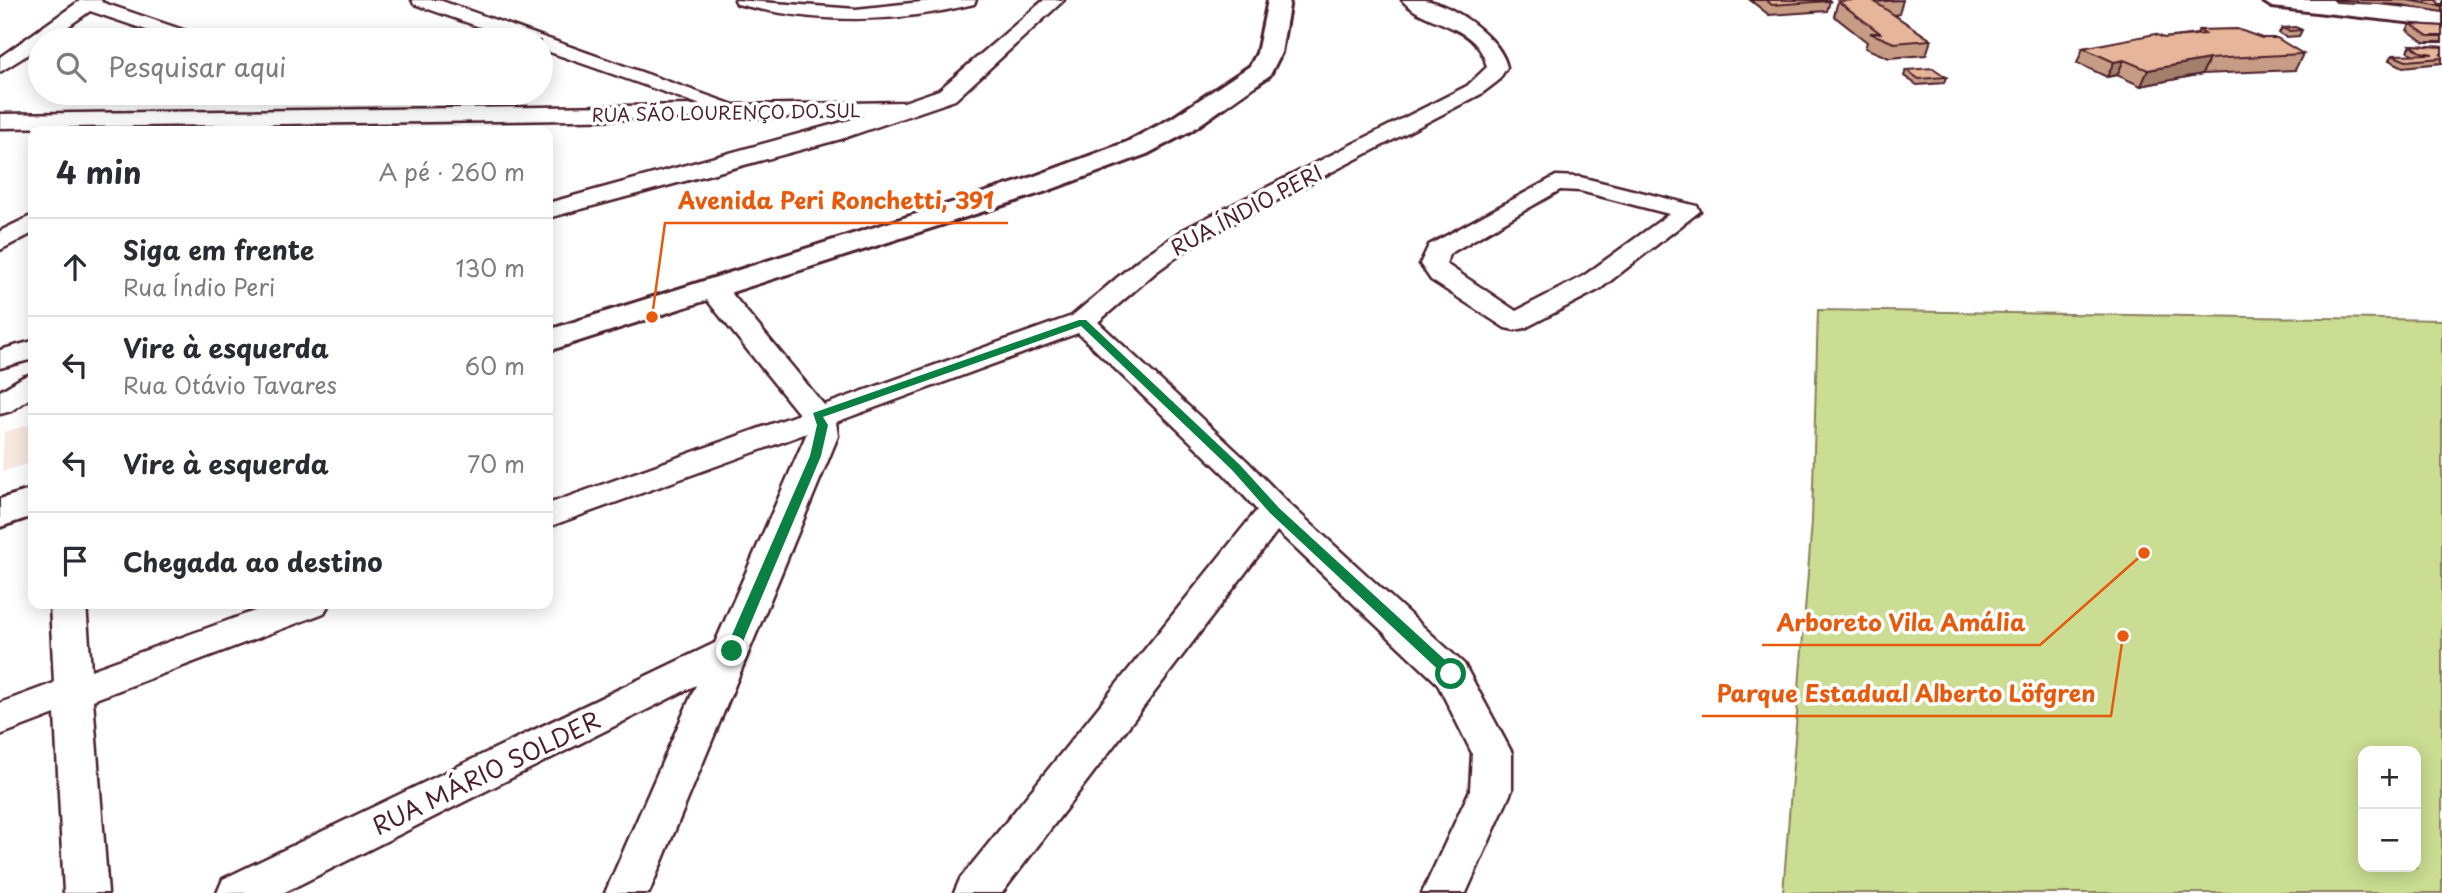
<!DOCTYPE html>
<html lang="pt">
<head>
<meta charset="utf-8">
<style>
	:root { --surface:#fff; --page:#f2f2f3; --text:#2b2b33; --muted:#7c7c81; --line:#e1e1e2 }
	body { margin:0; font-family:"Playpen Sans",sans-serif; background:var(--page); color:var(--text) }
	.controls { position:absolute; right:21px; bottom:21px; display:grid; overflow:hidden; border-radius:14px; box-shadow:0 4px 18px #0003 }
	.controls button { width:63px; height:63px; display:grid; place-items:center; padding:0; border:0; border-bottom:2px solid var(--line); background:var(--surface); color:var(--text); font:35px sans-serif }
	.stop { position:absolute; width:21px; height:21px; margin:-16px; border:5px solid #0b8043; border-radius:50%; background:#fff }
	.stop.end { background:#0b8043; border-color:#fff; box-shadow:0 2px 7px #0008 }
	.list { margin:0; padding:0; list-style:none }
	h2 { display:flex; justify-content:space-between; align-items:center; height:91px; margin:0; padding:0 28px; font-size:30px }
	h2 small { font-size:23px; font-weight:400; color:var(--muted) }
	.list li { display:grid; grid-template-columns:46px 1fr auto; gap:21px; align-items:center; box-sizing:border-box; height:98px; padding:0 28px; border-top:2px solid var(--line) }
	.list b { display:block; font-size:26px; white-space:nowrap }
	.list p { margin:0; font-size:23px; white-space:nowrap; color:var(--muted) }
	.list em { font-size:23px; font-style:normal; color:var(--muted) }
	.icon { flex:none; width:38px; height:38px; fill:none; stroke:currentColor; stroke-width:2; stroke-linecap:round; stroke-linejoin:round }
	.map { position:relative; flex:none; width:2442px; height:893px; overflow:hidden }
	.search { position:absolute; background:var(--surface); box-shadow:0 4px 18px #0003; left:28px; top:28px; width:525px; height:77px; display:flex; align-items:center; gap:18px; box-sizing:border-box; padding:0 24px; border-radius:38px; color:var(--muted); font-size:26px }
	.panel { position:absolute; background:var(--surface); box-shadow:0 4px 18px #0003; left:28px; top:126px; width:525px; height:483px; border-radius:14px }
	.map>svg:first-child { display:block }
	.built { fill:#f8e9e0 }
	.green { fill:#cadd92; stroke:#8a7e5e; stroke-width:2; fill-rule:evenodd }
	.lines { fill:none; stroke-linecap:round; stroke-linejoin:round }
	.street-casing { stroke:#4a1f2b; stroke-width:5 }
	.secondary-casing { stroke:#4a1f2b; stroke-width:6 }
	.street { fill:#fff; fill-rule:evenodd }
	.secondary { fill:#fff; fill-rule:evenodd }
	.wall { fill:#c79c84; stroke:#4a1f2b; stroke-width:2 }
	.shaded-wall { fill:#a27f6b; stroke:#4a1f2b; stroke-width:2 }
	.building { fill:#e7b599; stroke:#4a1f2b; stroke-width:2 }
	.route { fill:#0b8043 }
	.labels { text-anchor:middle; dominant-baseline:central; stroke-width:7; stroke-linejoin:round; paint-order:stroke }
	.far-street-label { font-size:18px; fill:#4a1f2b; stroke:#fff }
	.street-label { font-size:21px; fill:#4a1f2b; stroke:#fff }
	.near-street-label { font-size:24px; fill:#4a1f2b; stroke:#fff }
	.leader { fill:none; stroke:#e8590c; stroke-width:2.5 }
	.callout-dot { fill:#e8590c; stroke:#fff; stroke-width:2.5 }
	.callout-label { font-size:23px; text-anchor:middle; font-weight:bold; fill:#e8590c; stroke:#fff; stroke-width:7; stroke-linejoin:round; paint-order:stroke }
</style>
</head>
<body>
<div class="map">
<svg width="2442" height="893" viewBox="0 0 2442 893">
	<rect width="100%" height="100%" fill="#fff"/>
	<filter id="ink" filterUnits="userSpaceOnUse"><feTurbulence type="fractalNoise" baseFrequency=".0143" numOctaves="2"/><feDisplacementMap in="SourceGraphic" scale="14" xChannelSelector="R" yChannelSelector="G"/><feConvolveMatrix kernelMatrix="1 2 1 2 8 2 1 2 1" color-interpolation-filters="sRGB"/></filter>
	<g filter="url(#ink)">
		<path class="built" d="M33 424V462L2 472 4 432Z"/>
		<path class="green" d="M1818 310 2442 320V893H1783L1812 521ZM2363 751H2416V867H2363Z"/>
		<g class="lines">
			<g class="street-casing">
				<g id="street">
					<path d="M81 0H102L101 2 201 36 204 40H176L90 11 49 40H40V47L0 72V57Z"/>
					<path d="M412 0H439L734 105 904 102 939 90 1044 0H1064L955 100 841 139 548 218V203L864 116 0 128V114L701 105 541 49V40H517L414 4Z"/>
					<path d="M735 0 856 9 940 0H976L974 4C894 24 817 24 737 4Z"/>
					<path d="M1402 0C1409 0 1417 0 1424 0 1453 4 1501 38 1507 67L1498 81 1481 94 1199 241 1156 272 1098 322 1247 461 1287 502 1464 664 1512 753V790L1466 893H1422L1470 790 1472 753 1437 683 1277 531 1002 893H954L960 879 1257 510 1225 475 1078 333 836 422 838 436 649 893H605L696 685 283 893H217L223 879 715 643 807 433 548 527V504L799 414 703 295 700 289 703 283H723L824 405 1072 316 1138 260 1181 231 1467 86 1487 67C1478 22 1423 26 1402 0Z"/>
					<path d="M2432 0H2442V6L2434 4Z"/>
					<path d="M1556 176 1580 177 1697 206 1700 211 1600 289 1525 328 1515 330 1505 328 1431 280 1420 264 1429 245ZM1560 190 1580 191 1669 214 1582 277 1516 311 1446 264 1449 254Z"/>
					<path d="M33 215V233L0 250V231Z"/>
					<path d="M33 341V359L0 368V350Z"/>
					<path d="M33 374V396L11 411 0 414V391L23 377Z"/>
					<path d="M50 604H86L91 670 274 604H329L324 613 93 700 108 893H64L55 714 0 735V703L54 683Z"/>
				</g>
			</g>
			<g class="secondary-casing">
				<g id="secondary">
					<path d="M1268 0H1290L1281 53 1270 75 1192 130 1147 154 1044 192 548 351V330L1024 180 1127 142 1172 118 1250 66 1257 53Z"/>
					<path d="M2261 0H2334L2442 12V26L2272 7Z"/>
					<path d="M33 489V516L0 527V499Z"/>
				</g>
			</g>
			<use href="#street" class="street"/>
			<use href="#secondary" class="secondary"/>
		</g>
		<g class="wall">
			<path d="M1750 0H1829L1830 1 1827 11 1769 15Z"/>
			<path d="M1903 0 1899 14 1894 15 1931 40 1926 55 1889 58 1865 48 1867 42 1834 16 1838 1Z"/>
			<path d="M2334 0H2436L2439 4H2442V12L2402 5 2336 2Z"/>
			<path d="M2411 24 2442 26V42H2424L2407 30Z"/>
			<path d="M2282 28 2302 30 2299 36 2286 37 2279 33Z"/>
			<path d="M2199 30 2303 54 2295 70 2202 74 2141 86 2117 75 2107 77 2077 63 2083 48 2197 34Z"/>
			<path d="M2411 45 2442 47V63L2403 67 2389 60 2392 55H2413L2408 51Z"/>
			<path d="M1906 70 1946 77 1944 83 1917 85 1904 76Z"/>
		</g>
		<g class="shaded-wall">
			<path d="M2209 59 2202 74 2141 86 2148 70Z"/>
			<path d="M2124 60 2117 75 2107 77 2114 62Z"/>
		</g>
		<g class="building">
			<path d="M1766 0H1829L1830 1 1772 5Z"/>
			<path d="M1857 0H1897L1875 2 1931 40 1894 43 1870 33H1880L1838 1Z"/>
			<path d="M2407 0H2436L2439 4H2442V6Z"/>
			<path d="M2411 24 2442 26V36H2428Z"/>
			<path d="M2295 27 2302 30 2289 31 2282 28Z"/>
			<path d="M2237 29 2262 38H2277L2303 54 2209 59 2148 70 2124 60 2114 62 2083 48 2155 34 2164 38 2205 34 2199 30Z"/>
			<path d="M2411 45 2442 47V54H2440L2442 55V58L2406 61 2392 55 2433 54 2421 52Z"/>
			<path d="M1933 68 1946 77 1919 79 1906 70Z"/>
		</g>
	</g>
	<path class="route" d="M1079 320H1086L1240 465 1279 508 1456 670V677H1446L1270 513 1232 470 1081 326 823 417 828 425 821 456 739 651 737 654H727L725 651 810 456 817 425 813 413Z"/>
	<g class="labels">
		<g class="far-street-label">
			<text transform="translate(726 112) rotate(-1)">RUA SÃO LOURENÇO DO SUL</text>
		</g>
		<g class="street-label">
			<text transform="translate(1246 209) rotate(-28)">RUA ÍNDIO PERI</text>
		</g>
		<g class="near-street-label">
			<text transform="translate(486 772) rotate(-26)">RUA MÁRIO SOLDER</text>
		</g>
	</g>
	<path class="leader" d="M652 317L665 223H1008M2144 553L2040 645H1762M2123 636L2111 716H1702"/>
	<g class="callout-dot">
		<circle cx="652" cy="317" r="7"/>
		<circle cx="2144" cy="553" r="7"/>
		<circle cx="2123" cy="636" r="7"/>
	</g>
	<g class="callout-label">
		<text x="836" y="209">Avenida Peri Ronchetti, 391</text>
		<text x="1901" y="631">Arboreto Vila Amália</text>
		<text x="1906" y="702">Parque Estadual Alberto Löfgren</text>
	</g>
</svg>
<div class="controls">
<button>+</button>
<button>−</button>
</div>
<div class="stop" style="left:1451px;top:674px"></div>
<div class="stop end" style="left:732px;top:651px"></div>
<div class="search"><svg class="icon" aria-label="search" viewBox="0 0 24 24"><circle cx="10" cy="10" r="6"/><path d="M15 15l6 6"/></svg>Pesquisar aqui</div>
<section class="panel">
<h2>4 min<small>A pé · 260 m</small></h2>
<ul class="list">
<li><svg class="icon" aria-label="ahead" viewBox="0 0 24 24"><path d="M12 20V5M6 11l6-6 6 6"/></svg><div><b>Siga em frente</b><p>Rua Índio Peri</p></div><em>130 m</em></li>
<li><svg class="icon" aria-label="left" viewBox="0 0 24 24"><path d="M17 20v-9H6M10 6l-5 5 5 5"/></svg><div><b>Vire à esquerda</b><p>Rua Otávio Tavares</p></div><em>60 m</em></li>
<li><svg class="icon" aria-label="left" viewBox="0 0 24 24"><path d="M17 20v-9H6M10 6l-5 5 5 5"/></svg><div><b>Vire à esquerda</b></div><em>70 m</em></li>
<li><svg class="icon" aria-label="arrive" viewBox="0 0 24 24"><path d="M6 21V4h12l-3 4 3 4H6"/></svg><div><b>Chegada ao destino</b></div></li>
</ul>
</section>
</div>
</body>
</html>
